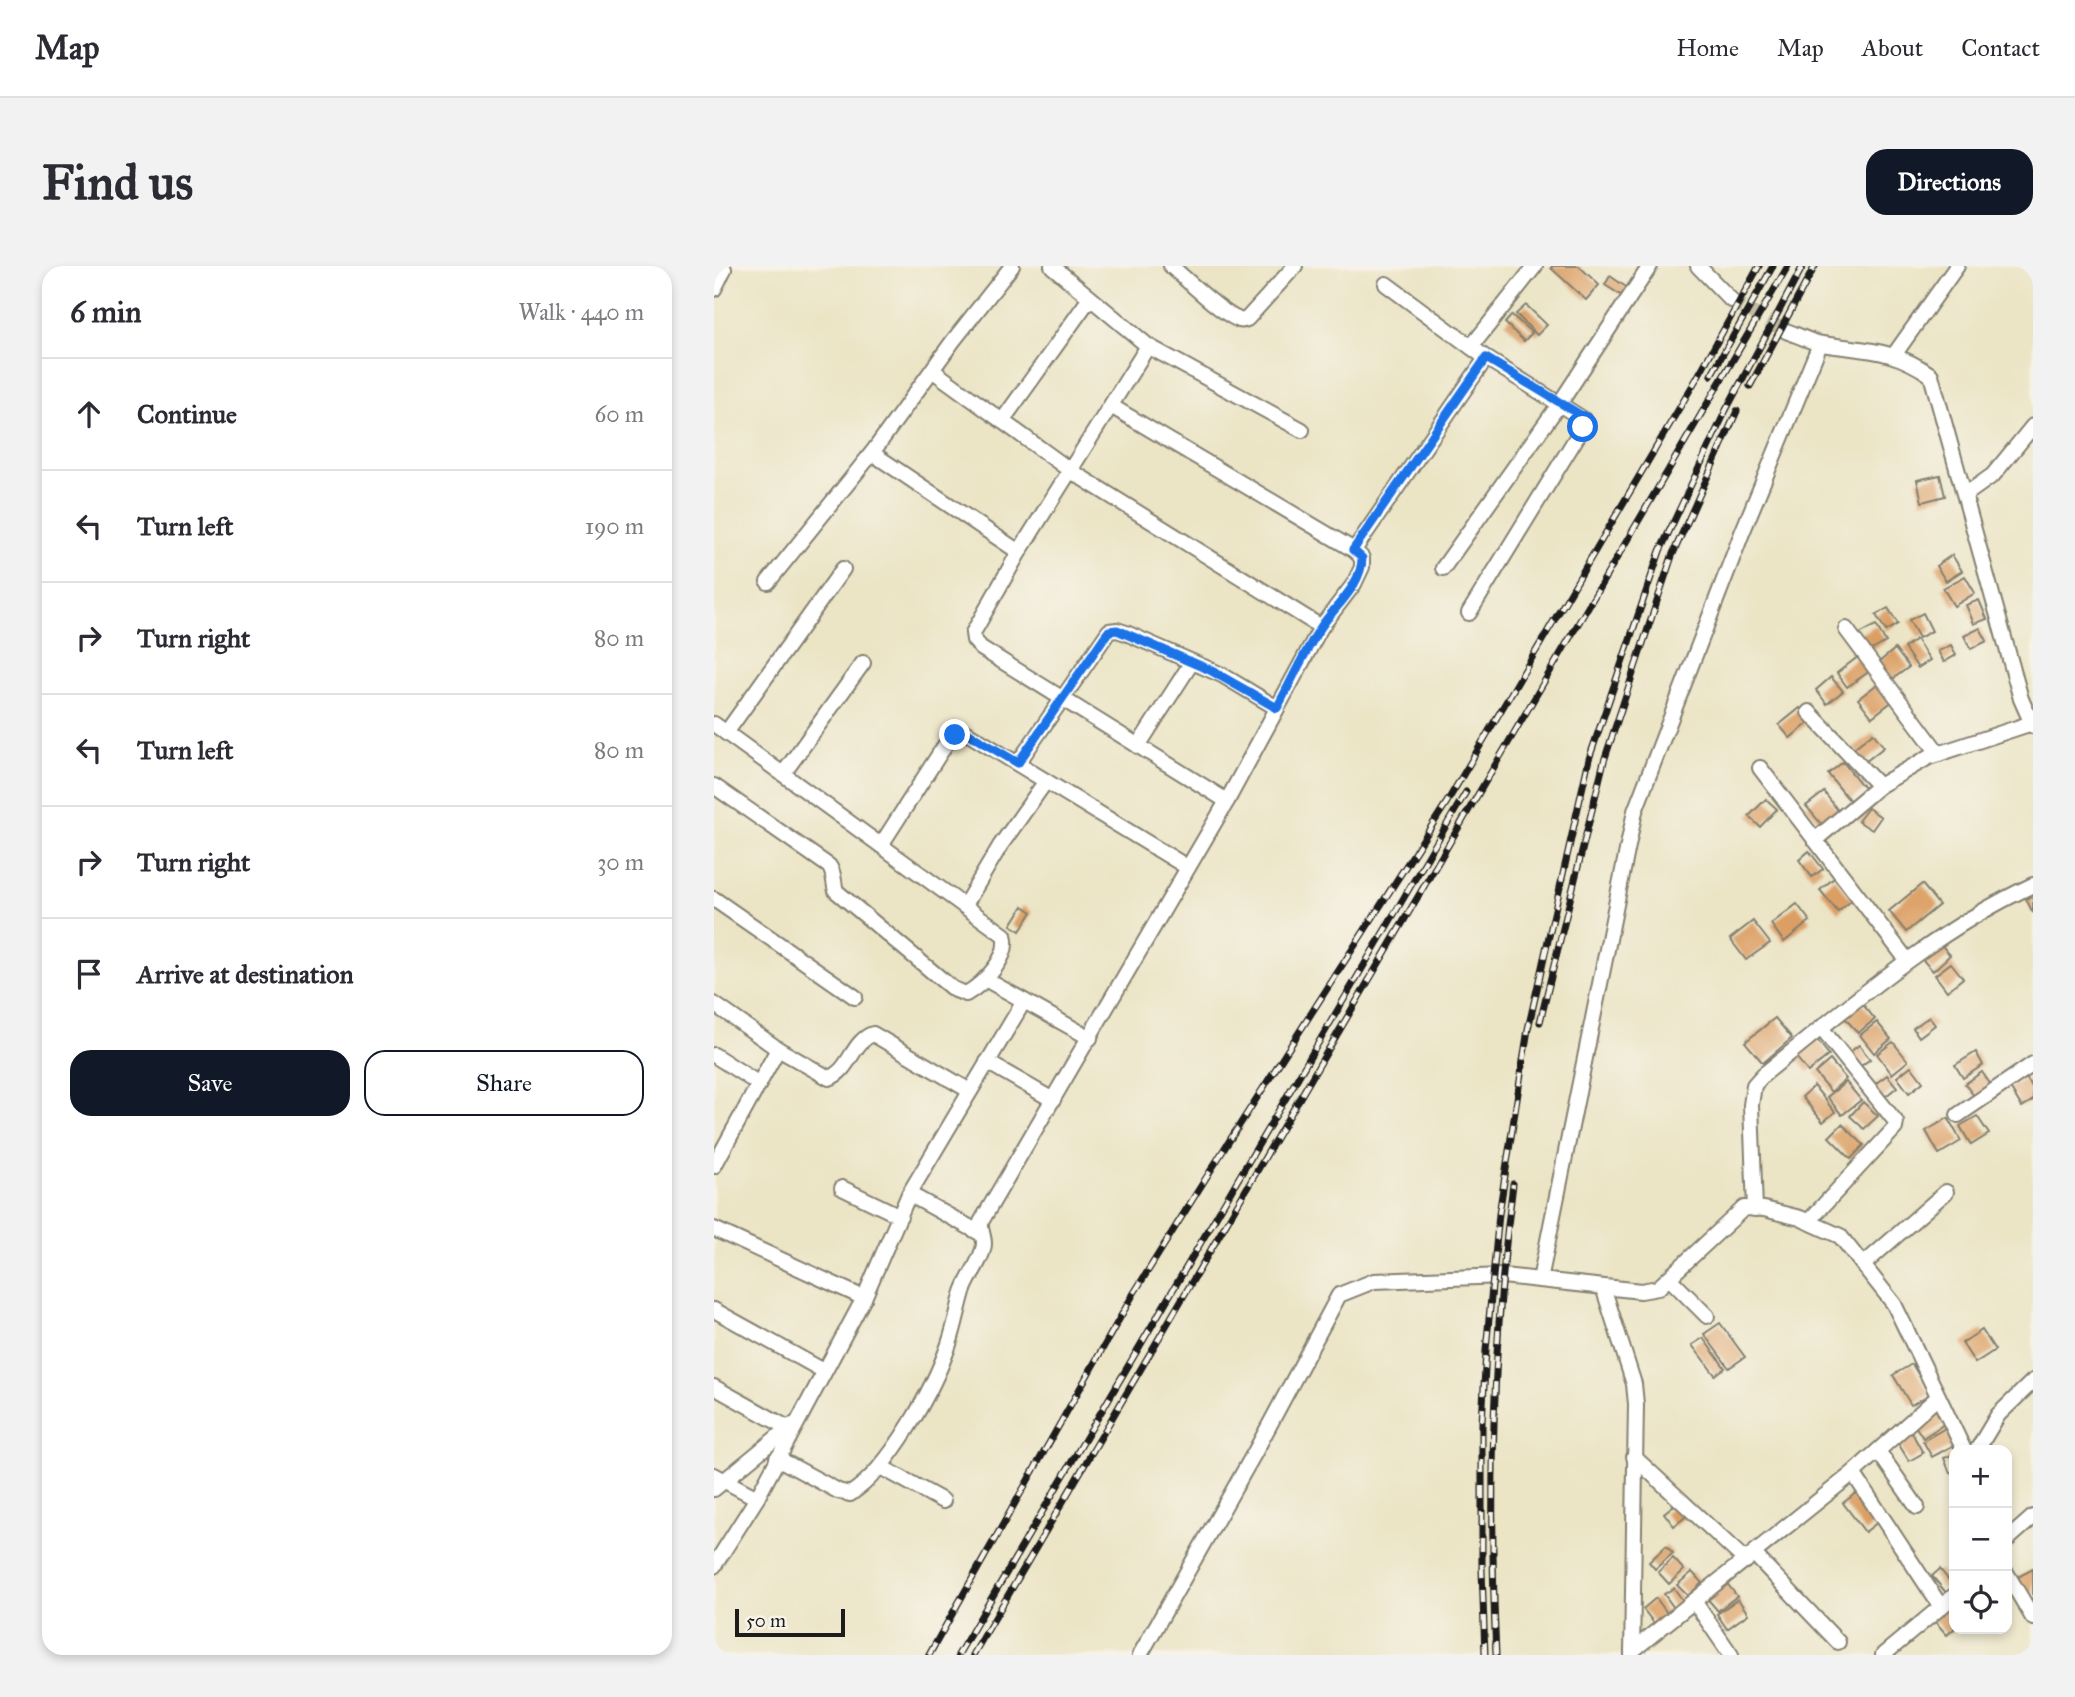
<!DOCTYPE html>
<html lang="en">
<head>
<meta charset="utf-8">
<style>
	:root { --surface:#fff; --page:#f2f2f3; --text:#2b2b33; --muted:#7c7c81; --line:#e1e1e2; --accent:#111827 }
	body { margin:0; font-family:"IM FELL Great Primer",serif; background:var(--page); color:var(--text) }
	.controls { position:absolute; right:21px; bottom:21px; display:grid; overflow:hidden; border-radius:14px; box-shadow:0 4px 10px #0003 }
	.controls button { width:63px; height:63px; display:grid; place-items:center; padding:0; border:0; border-bottom:2px solid var(--line); background:var(--surface); color:var(--text); font:35px sans-serif }
	.scale { position:absolute; left:21px; bottom:18px; width:110px; box-sizing:border-box; padding-left:7px; border:4px solid #1c1c1c; border-top:0; font-size:19px; line-height:24px; white-space:nowrap; color:#1c1c1c; -webkit-text-stroke:5px #f7f3e8; paint-order:stroke }
	.stop { position:absolute; width:21px; height:21px; margin:-16px; border:5px solid #1a73e8; border-radius:50%; background:#fff }
	.stop.end { background:#1a73e8; border-color:#fff; box-shadow:0 2px 7px #0008 }
	.list { margin:0; padding:0; list-style:none }
	h2 { display:flex; justify-content:space-between; align-items:center; height:91px; margin:0; padding:0 28px; font-size:30px }
	h2 small { font-size:23px; font-weight:400; color:var(--muted) }
	.list li { display:grid; grid-template-columns:46px 1fr auto; gap:21px; align-items:center; box-sizing:border-box; height:112px; padding:0 28px; border-top:2px solid var(--line) }
	.list b { display:block; font-size:26px; white-space:nowrap }
	.list em { font-size:23px; font-style:normal; color:var(--muted) }
	.actions { display:flex; gap:14px; padding:21px 28px }
	.actions a { flex:1; padding:16px 0; border:2px solid var(--accent); border-radius:21px; text-align:center; font-size:24px; color:var(--accent) }
	.actions .main { background:var(--accent); color:#fff }
	.icon { flex:none; width:38px; height:38px; fill:none; stroke:currentColor; stroke-width:2; stroke-linecap:round; stroke-linejoin:round }
	.map { position:relative; flex:none; width:1319px; height:1389px; overflow:hidden; border-radius:21px }
	header { display:flex; align-items:center; gap:42px; box-sizing:border-box; height:98px; padding:0 35px; background:var(--surface); border-bottom:2px solid var(--line) }
	header strong { font-size:33px }
	nav { display:flex; gap:38px; margin-inline-start:auto; font-size:24px }
	.intro { display:flex; align-items:center; justify-content:space-between; box-sizing:border-box; height:168px; padding:0 42px }
	h1 { margin:0; font-size:49px }
	.button { padding:18px 32px; border-radius:21px; background:var(--accent); color:#fff; font-size:24px; font-weight:700 }
	main { display:flex; gap:42px; padding:0 42px }
	aside { flex:1; background:var(--surface); border-radius:21px; box-shadow:0 4px 10px #0003 }
	.map>svg:first-child { display:block }
	.building { fill:#dc9f63 }
	.lines { fill:none; stroke-linecap:round; stroke-linejoin:round }
	.minor-tunnel { stroke:#c2bca3; stroke-width:14; stroke-dasharray:14 7; stroke-linecap:butt }
	.minor-casing { stroke:#848070; stroke-width:18 }
	.minor { stroke:#fff; stroke-width:14 }
	.rail-casing { stroke:#1c1c1c; stroke-width:7 }
	.rail { stroke:#f7f3e8; stroke-width:4.5; stroke-dasharray:13; stroke-linecap:butt }
	.route { stroke:#1a73e8; stroke-width:9 }
</style>
</head>
<body>
<header>
<strong>Map</strong>
<nav><a>Home</a><a>Map</a><a>About</a><a>Contact</a></nav>
</header>
<div class="intro"><h1>Find us</h1><a class="button">Directions</a></div>
<main>
<aside>
<h2>6 min<small>Walk · 440 m</small></h2>
<ul class="list">
<li><svg class="icon" aria-label="ahead" viewBox="0 0 24 24"><path d="M12 20V5M6 11l6-6 6 6"/></svg><div><b>Continue</b></div><em>60 m</em></li>
<li><svg class="icon" aria-label="left" viewBox="0 0 24 24"><path d="M17 20v-9H6M10 6l-5 5 5 5"/></svg><div><b>Turn left</b></div><em>190 m</em></li>
<li><svg class="icon" aria-label="right" viewBox="0 0 24 24"><path d="M7 20v-9h11M14 6l5 5-5 5"/></svg><div><b>Turn right</b></div><em>80 m</em></li>
<li><svg class="icon" aria-label="left" viewBox="0 0 24 24"><path d="M17 20v-9H6M10 6l-5 5 5 5"/></svg><div><b>Turn left</b></div><em>80 m</em></li>
<li><svg class="icon" aria-label="right" viewBox="0 0 24 24"><path d="M7 20v-9h11M14 6l5 5-5 5"/></svg><div><b>Turn right</b></div><em>30 m</em></li>
<li><svg class="icon" aria-label="arrive" viewBox="0 0 24 24"><path d="M6 21V4h12l-3 4 3 4H6"/></svg><div><b>Arrive at destination</b></div></li>
</ul>
<div class="actions"><a class="main">Save</a><a>Share</a></div>
</aside>
<div class="map">
<svg width="1319" height="1389" viewBox="0 0 1319 1389">
	<rect width="100%" height="100%" fill="#f7f3e8"/>
	<filter id="ink" filterUnits="userSpaceOnUse"><feTurbulence type="fractalNoise" baseFrequency=".0143" numOctaves="2"/><feDisplacementMap in="SourceGraphic" scale="14" xChannelSelector="R" yChannelSelector="G"/><feConvolveMatrix kernelMatrix="1 2 1 2 8 2 1 2 1" color-interpolation-filters="sRGB"/></filter>
	<filter id="wash" filterUnits="userSpaceOnUse"><feTurbulence type="fractalNoise" baseFrequency=".00686" numOctaves="4" result="noise"/><feDisplacementMap in="SourceGraphic" scale="28" xChannelSelector="R" yChannelSelector="G"/><feGaussianBlur stdDeviation="1.57" result="paint"/><feColorMatrix in="noise" values="0 0 0 0 0 0 0 0 0 0 0 0 0 0 0 0 0 1.4 0 .05"/><feComposite in="paint" operator="in"/></filter>
	<g filter="url(#wash)">
		<rect width="100%" height="100%" fill="#ebe4c5"/>
		<g id="blocks">
			<g class="building">
				<path d="M838 0H865L885 19 872 34 837 2Z"/>
				<path d="M896 10 915 23 910 31 891 19Z"/>
				<path d="M812 39 833 59 823 69 802 48Z"/>
				<path d="M798 49 818 67 810 75 791 57Z"/>
				<path d="M1226 209 1231 230 1208 236 1203 214Z"/>
				<path d="M1238 289 1248 305 1232 315 1222 300Z"/>
				<path d="M1251 310 1261 327 1240 340 1229 322Z"/>
				<path d="M1265 334 1273 353 1260 358 1252 339Z"/>
				<path d="M1174 342 1184 358 1172 365 1162 349Z"/>
				<path d="M1209 347 1218 365 1205 372 1195 354Z"/>
				<path d="M1162 359 1172 376 1154 386 1144 369Z"/>
				<path d="M1266 362 1273 375 1257 383 1250 370Z"/>
				<path d="M1202 373 1216 394 1204 402 1190 382Z"/>
				<path d="M1237 379 1242 389 1230 396 1224 385Z"/>
				<path d="M1181 383 1195 401 1177 414 1164 397Z"/>
				<path d="M1145 390 1156 405 1133 421 1123 407Z"/>
				<path d="M1117 411 1129 425 1113 438 1102 424Z"/>
				<path d="M1166 416 1180 434 1158 451 1144 433Z"/>
				<path d="M1086 442 1097 455 1076 472 1065 459Z"/>
				<path d="M1159 467 1170 481 1151 496 1140 482Z"/>
				<path d="M1129 496 1151 523 1136 535 1114 508Z"/>
				<path d="M1110 526 1125 546 1108 559 1092 540Z"/>
				<path d="M1052 533 1063 543 1046 561 1035 550Z"/>
				<path d="M1154 542 1167 551 1158 564 1144 555Z"/>
				<path d="M1095 585 1109 603 1098 611 1085 594Z"/>
				<path d="M1120 612 1138 634 1124 646 1106 624Z"/>
				<path d="M1208 618 1225 639 1192 666 1175 645Z"/>
				<path d="M1319 629V647L1312 633Z"/>
				<path d="M1083 638 1096 655 1070 676 1057 658Z"/>
				<path d="M309 640 318 646 306 665 297 659Z"/>
				<path d="M1039 655 1056 677 1032 694 1016 673Z"/>
				<path d="M1224 675 1236 689 1219 705 1205 690Z"/>
				<path d="M1237 697 1249 712 1233 725 1221 709Z"/>
				<path d="M1146 735 1161 753 1144 767 1129 750Z"/>
				<path d="M1215 751 1221 759 1205 771 1199 762Z"/>
				<path d="M1061 752 1078 772 1049 797 1031 776Z"/>
				<path d="M1163 756 1177 773 1160 787 1146 769Z"/>
				<path d="M1100 770 1115 789 1094 806 1079 787Z"/>
				<path d="M1179 776 1194 795 1178 808 1163 788Z"/>
				<path d="M1145 779 1156 793 1142 804 1131 790Z"/>
				<path d="M1262 786 1269 799 1249 812 1241 799Z"/>
				<path d="M1116 794 1132 813 1117 826 1101 807Z"/>
				<path d="M1197 800 1209 816 1195 827 1183 811Z"/>
				<path d="M1268 806 1277 819 1260 830 1251 818Z"/>
				<path d="M1173 809 1183 821 1167 834 1157 821Z"/>
				<path d="M1312 812 1319 822V834L1308 841 1296 822Z"/>
				<path d="M1132 816 1147 834 1128 849 1113 831Z"/>
				<path d="M1100 820 1121 846 1109 856 1088 831Z"/>
				<path d="M1149 836 1164 850 1150 863 1136 850Z"/>
				<path d="M1263 850 1275 868 1257 879 1246 860Z"/>
				<path d="M1234 852 1247 875 1225 888 1212 865Z"/>
				<path d="M1128 858 1150 879 1137 893 1115 871Z"/>
				<path d="M1006 1057 1031 1091 1015 1102 990 1068Z"/>
				<path d="M1268 1064 1281 1084 1261 1097 1248 1077Z"/>
				<path d="M989 1072 1011 1102 1001 1109 978 1079Z"/>
				<path d="M1198 1098 1216 1128 1197 1139 1179 1109Z"/>
				<path d="M1221 1140 1233 1156 1209 1172 1198 1155Z"/>
				<path d="M1235 1160 1244 1177 1218 1191 1209 1175Z"/>
				<path d="M1197 1165 1209 1187 1195 1195 1182 1174Z"/>
				<path d="M1240 1188V1205L1236 1207 1230 1192Z"/>
				<path d="M1142 1227 1164 1256 1151 1266 1129 1237Z"/>
				<path d="M965 1235 975 1248 960 1260 950 1247Z"/>
				<path d="M952 1280 959 1287 941 1303 935 1296Z"/>
				<path d="M959 1292 970 1304 955 1318 944 1306Z"/>
				<path d="M1226 1303 1240 1321V1324L1234 1329 1218 1310Z"/>
				<path d="M1319 1303V1332L1314 1335 1302 1312Z"/>
				<path d="M978 1306 988 1317 974 1330 963 1319Z"/>
				<path d="M1011 1315 1023 1330 1004 1345 992 1331Z"/>
				<path d="M960 1322 969 1335 960 1342 950 1328Z"/>
				<path d="M942 1332 953 1347 940 1357 929 1343Z"/>
				<path d="M1024 1333 1034 1348 1013 1363 1003 1348Z"/>
				<path d="M1233 1339 1240 1348V1363L1233 1369 1218 1352Z"/>
			</g>
		</g>
	</g>
	<g filter="url(#ink)">
		<use href="#blocks" fill-opacity="0" stroke="#848070" stroke-width="2"/>
		<g class="lines">
			<path class="minor-tunnel" d="M1017 34 1072 65"/>
			<g class="minor-casing">
				<g id="minor">
					<path d="M338 0 434 80 588 164"/>
					<path d="M457 0C473 14 505 45 523 53 528 56 529 54 533 53L581 0"/>
					<path d="M984 0 1017 34"/>
					<path d="M672 18 772 92 869 153V161L755 347"/>
					<path d="M0 23 10 3 8 0"/>
					<path d="M1072 65C1084 69 1096 76 1108 78 1152 85 1178 82 1217 109L1307 433 1319 460"/>
					<path d="M434 80 305 286 259 367 260 374 267 382 513 535"/>
					<path d="M757 81 821 0"/>
					<path d="M1180 89 1243 0"/>
					<path d="M218 104 357 205 607 361"/>
					<path d="M288 155 376 32"/>
					<path d="M158 187 305 286"/>
					<path d="M1251 229 1279 209 1319 160"/>
					<path d="M640 284 772 92"/>
					<path d="M729 302 846 137 936 0"/>
					<path d="M54 316 158 187 239 75 298 0"/>
					<path d="M1132 363 1225 488"/>
					<path d="M1095 446 1165 520"/>
					<path d="M0 458 290 669C297 691 269 718 252 728L239 723 122 625C119 616 121 608 115 600L0 520"/>
					<path d="M12 467 129 303"/>
					<path d="M424 480 478 396"/>
					<path d="M304 497 395 365 403 364 412 367 508 409 563 442"/>
					<path d="M1046 502 1193 694"/>
					<path d="M69 508 149 397"/>
					<path d="M1101 574 1165 520 1215 491 1318 457"/>
					<path d="M167 579 235 473 241 469 253 467 473 601"/>
					<path d="M0 633 141 731"/>
					<path d="M251 639 286 580 332 515"/>
					<path d="M271 713 376 772"/>
					<path d="M0 738 64 783 115 812C136 805 138 775 159 768L256 825"/>
					<path d="M0 789 45 818"/>
					<path d="M273 796 339 834"/>
					<path d="M1244 849 1319 798"/>
					<path d="M0 900 64 783"/>
					<path d="M128 922 186 950"/>
					<path d="M195 928 266 967"/>
					<path d="M1041 943 1037 839 1040 819 1049 809C1135 740 1218 666 1319 619"/>
					<path d="M1094 956 1181 862 1182 856 1107 762"/>
					<path d="M0 963 150 1032"/>
					<path d="M1149 999 1232 926"/>
					<path d="M955 1012 993 1050"/>
					<path d="M826 1014 921 545 1028 267 1106 78"/>
					<path d="M889 1021 920 1118 922 1138 918 1389"/>
					<path d="M0 1044 110 1105"/>
					<path d="M0 1121 74 1162"/>
					<path d="M1263 1184 1284 1149 1319 1115"/>
					<path d="M1164 1185 1203 1241"/>
					<path d="M920 1191 1032 1295"/>
					<path d="M63 1192 124 1225 136 1228C176 1203 220 1122 235 1078 241 1061 244 1043 249 1026 254 1011 270 991 270 977 270 970 266 964 267 956L513 535 607 361 640 318 648 301V292L640 284 397 140"/>
					<path d="M167 1201 229 1235"/>
					<path d="M1139 1207 1227 1341"/>
					<path d="M0 1209 43 1232"/>
					<path d="M0 1223 78 1159"/>
					<path d="M1293 1274 1319 1251"/>
					<path d="M1040 1288 1124 1376"/>
					<path d="M0 1300 43 1232 150 1032 195 928 310 735"/>
					<path d="M1293 1308 1319 1352"/>
					<path d="M980 1335 1017 1389"/>
					<path d="M918 1385 1139 1207 1224 1131"/>
					<path d="M426 1389 541 1186 625 1029 660 1015 789 1010 927 1025 944 1022 1030 942 1050 943 1086 952 1126 970 1180 1038 1250 1184"/>
					<path d="M1169 1389 1240 1330"/>
				</g>
			</g>
			<use href="#minor" class="minor"/>
			<g class="rail-casing">
				<g id="rail">
					<path d="M997 109 1059 0"/>
					<path d="M1036 120 1101 0"/>
					<path d="M826 756 890 495 958 290 1023 145"/>
					<path d="M215 1389 420 1027 512 880 733 536 983 112 1045 0"/>
					<path d="M244 1389 752 526"/>
					<path d="M259 1389 1074 0"/>
					<path d="M771 1389 768 1304V1157L772 1084 785 948 814 763 875 493 946 285 1012 144 1089 0"/>
					<path d="M782 1389C775 1232 778 1075 799 918"/>
				</g>
			</g>
			<use href="#rail" class="rail"/>
		</g>
	</g>
	<g class="lines" filter="url(#ink)">
		<path class="route" d="M241 469 253 467 304 497 389 373 395 365 403 364 496 404 563 442C577 416 590 386 607 361 621 340 648 319 648 292L639 284 772 92 865 148 869 153V161"/>
	</g>
</svg>
<div class="controls">
<button>+</button>
<button>−</button>
<button><svg class="icon" aria-label="locate" viewBox="0 0 24 24"><circle cx="12" cy="12" r="6"/><path d="M12 2v4M12 18v4M2 12h4M18 12h4"/></svg></button>
</div>
<div class="scale">50 m</div>
<div class="stop" style="left:869px;top:161px"></div>
<div class="stop end" style="left:241px;top:469px"></div>
</div>
</main>
</body>
</html>
